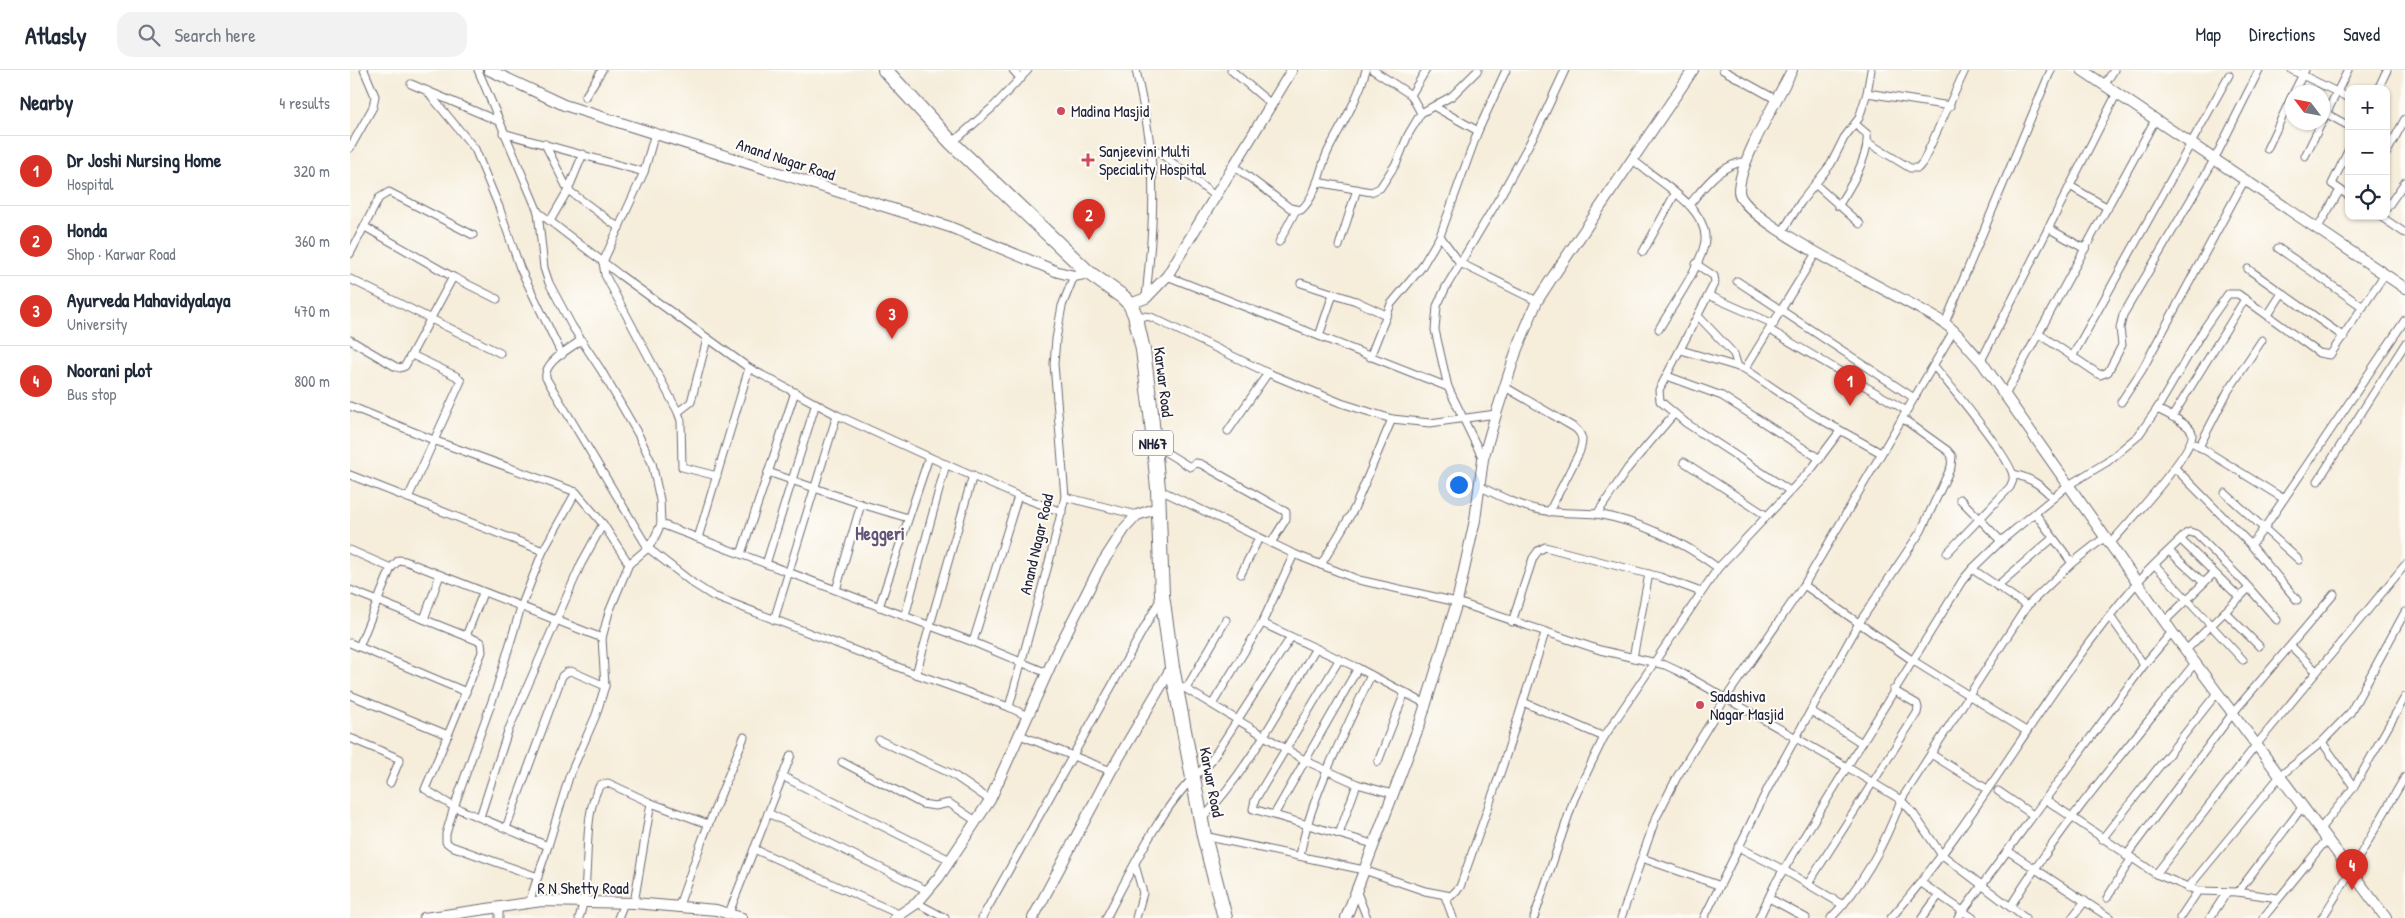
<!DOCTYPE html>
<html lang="en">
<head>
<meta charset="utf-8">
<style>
	:root { --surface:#fff; --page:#f2f2f3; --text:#1f2937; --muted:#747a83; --line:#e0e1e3; --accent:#d93025 }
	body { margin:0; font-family:"Patrick Hand",sans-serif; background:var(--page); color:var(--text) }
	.controls { position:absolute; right:15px; top:15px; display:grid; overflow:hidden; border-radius:10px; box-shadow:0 1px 4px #0004 }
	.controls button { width:45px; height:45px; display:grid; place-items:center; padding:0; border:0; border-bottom:1px solid var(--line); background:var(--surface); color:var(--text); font:25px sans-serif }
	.compass { position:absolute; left:1935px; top:15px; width:45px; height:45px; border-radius:50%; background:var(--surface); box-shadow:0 1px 4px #0004; rotate:302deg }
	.you { position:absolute; left:1108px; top:414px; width:18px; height:18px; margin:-12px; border:4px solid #fff; border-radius:50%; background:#1a73e8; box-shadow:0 0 0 8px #1a73e833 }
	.badge { display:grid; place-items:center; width:32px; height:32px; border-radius:50%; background:var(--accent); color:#fff; font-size:16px; font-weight:700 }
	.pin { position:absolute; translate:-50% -41px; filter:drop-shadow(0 1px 2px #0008) }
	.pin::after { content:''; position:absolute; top:26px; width:18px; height:15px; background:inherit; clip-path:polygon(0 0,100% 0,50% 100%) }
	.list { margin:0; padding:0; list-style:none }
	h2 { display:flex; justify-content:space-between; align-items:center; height:65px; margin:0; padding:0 20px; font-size:21px }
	h2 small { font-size:16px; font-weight:400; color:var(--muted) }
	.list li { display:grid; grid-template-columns:32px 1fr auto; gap:15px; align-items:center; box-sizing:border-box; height:70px; padding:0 20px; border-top:1px solid var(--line) }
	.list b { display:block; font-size:19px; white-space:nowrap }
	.list p { margin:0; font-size:16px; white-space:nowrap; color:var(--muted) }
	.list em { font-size:16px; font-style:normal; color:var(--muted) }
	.icon { flex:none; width:28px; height:28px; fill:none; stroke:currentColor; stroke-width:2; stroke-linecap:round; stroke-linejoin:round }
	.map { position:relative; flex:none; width:2055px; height:848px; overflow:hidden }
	header { display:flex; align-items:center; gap:30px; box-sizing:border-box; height:70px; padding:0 25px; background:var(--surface); border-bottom:1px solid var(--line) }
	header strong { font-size:24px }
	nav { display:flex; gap:28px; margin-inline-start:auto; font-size:18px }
	.search { width:350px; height:45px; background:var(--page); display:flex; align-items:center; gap:12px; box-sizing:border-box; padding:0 18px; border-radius:15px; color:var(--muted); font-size:19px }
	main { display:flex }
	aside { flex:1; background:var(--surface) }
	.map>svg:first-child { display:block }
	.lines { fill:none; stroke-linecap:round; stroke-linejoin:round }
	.street-casing { stroke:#6c6973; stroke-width:9 }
	.secondary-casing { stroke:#6c6973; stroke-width:12 }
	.highway-casing { stroke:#6c6973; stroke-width:16 }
	.street { stroke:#fff; stroke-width:7 }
	.secondary { stroke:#fff; stroke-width:10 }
	.highway { stroke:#fff; stroke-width:14 }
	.poi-dot { fill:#d1495b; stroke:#fdfcf7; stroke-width:2 }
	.labels { text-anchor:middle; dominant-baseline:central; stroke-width:4; stroke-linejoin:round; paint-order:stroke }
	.shield { fill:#fdfcf7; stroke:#646373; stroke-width:1 }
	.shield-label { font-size:15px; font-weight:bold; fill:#22223b }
	.poi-label { font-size:16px; fill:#22223b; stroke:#fdfcf7; text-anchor:start }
	.street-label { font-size:16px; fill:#22223b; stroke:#fdfcf7 }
	.neighbourhood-label { font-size:18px; font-weight:bold; fill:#645479; stroke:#fdfcf7 }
</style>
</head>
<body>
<header>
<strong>Atlasly</strong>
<div class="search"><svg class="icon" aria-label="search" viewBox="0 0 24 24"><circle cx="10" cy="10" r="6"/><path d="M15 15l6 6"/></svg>Search here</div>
<nav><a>Map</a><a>Directions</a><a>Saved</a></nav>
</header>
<main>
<aside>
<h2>Nearby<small>4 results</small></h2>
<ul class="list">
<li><span class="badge">1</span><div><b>Dr Joshi Nursing Home</b><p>Hospital</p></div><em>320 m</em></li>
<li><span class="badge">2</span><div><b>Honda</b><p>Shop · Karwar Road</p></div><em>360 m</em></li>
<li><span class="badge">3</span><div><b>Ayurveda Mahavidyalaya</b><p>University</p></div><em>470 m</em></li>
<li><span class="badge">4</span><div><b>Noorani plot</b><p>Bus stop</p></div><em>800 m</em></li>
</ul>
</aside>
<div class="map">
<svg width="2055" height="848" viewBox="0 0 2055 848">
	<rect width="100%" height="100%" fill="#fdfcf7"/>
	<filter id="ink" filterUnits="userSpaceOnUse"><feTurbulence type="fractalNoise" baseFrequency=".02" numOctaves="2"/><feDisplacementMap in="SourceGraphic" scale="10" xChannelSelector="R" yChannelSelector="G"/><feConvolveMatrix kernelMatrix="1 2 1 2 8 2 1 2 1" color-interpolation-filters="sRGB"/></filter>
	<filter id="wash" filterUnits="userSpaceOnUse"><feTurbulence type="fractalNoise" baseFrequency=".0096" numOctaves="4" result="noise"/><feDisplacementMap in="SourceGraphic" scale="20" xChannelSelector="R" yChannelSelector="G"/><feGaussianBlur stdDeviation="1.12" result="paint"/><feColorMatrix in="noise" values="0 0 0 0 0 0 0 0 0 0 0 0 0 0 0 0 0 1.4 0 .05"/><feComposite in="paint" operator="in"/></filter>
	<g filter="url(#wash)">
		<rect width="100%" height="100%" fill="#f6edda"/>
	</g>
	<g filter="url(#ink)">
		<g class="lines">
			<g class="street-casing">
				<g id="street">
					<path d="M128 0 188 142 270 205 399 298 487 345 579 387 668 426 712 442"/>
					<path d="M663 0 671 9"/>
					<path d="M786 0C791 25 797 50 800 75 806 125 801 178 796 227"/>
					<path d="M881 0 921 34"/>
					<path d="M1023 0 1061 25 1071 43"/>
					<path d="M1373 0 1427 30"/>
					<path d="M1942 0 1999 28"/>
					<path d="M61 14 148 51"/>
					<path d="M1755 14 1764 0"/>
					<path d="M2028 19 2037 0"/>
					<path d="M77 21 125 79 149 137 170 198 212 285"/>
					<path d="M1944 22 1955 0"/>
					<path d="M1517 23 1600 36"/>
					<path d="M1061 25 1076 0"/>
					<path d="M235 27 252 0"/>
					<path d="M1085 37 1128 61"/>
					<path d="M1977 44 1999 56"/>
					<path d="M153 63 294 102"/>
					<path d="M305 63 294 102 253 192 255 205 328 342 331 351 332 397 367 406"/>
					<path d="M1517 72 1560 98H1568L1573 92 1615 0"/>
					<path d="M602 73 643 37 678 0"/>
					<path d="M195 74 218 120 269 158"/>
					<path d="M800 75 866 127"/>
					<path d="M0 78 23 37 25 26 14 0"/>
					<path d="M1917 79 1942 26"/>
					<path d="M1999 79 1982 114 1999 126"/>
					<path d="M2036 84 2055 49"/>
					<path d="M1955 86 1998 0"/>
					<path d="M1283 90C1301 105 1324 119 1340 136 1348 145 1356 158 1355 170 1353 193 1321 238 1309 259"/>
					<path d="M884 96 940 138 951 140C968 124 969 100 978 81 993 51 1007 33 1016 0"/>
					<path d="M967 112 1021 122 1030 118 1047 92 1058 65 1071 43 1102 26 1128 0"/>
					<path d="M1465 114 1510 154"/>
					<path d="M1720 116 1758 138"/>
					<path d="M1339 135C1356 115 1369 95 1397 91"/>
					<path d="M1488 136C1500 118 1520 86 1517 64L1505 54"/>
					<path d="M2036 139 2055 112"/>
					<path d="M188 142 194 198 199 213 222 256 251 300 288 364 302 393 310 430 311 454 304 469 298 478 279 494 259 542 252 568 255 616 246 645 219 707 198 776"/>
					<path d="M2030 146 2055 163"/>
					<path d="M200 151 218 120 233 84"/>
					<path d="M15 157 103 207 147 229"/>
					<path d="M1698 158 1735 179"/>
					<path d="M1967 159 1990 120"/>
					<path d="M1432 162 1451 132 1481 94 1494 68 1509 48 1517 23 1521 0"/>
					<path d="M1090 166 1110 193 1187 231"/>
					<path d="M929 172 946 140"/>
					<path d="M989 176 1007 119"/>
					<path d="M1928 178 2013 237"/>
					<path d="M1293 182 1325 124"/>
					<path d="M0 184 29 128 39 122 123 165"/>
					<path d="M1346 194 1364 206 1365 212 1309 320 1310 331 1336 353 1440 421"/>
					<path d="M1898 199 1994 267"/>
					<path d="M817 206 1098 317"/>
					<path d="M0 209 150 283"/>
					<path d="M1387 211 1564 328"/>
					<path d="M951 213 1006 231 1036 245"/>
					<path d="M1360 226 1424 254"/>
					<path d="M785 245 801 247 918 303 991 333 1042 349 1080 353 1146 344"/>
					<path d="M1918 245 1932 223"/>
					<path d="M1349 247 1384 284 1388 297"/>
					<path d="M1595 253 1701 0"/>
					<path d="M1420 260 1557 341"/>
					<path d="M1689 264 1750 305 1758 302 1772 275 1770 258 1773 245 1864 90 1909 0"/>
					<path d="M969 266 983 224"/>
					<path d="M0 270 46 297 50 298 55 296 103 207"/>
					<path d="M231 270C220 279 193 292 196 308L298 478 344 514 363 526 566 604 659 637"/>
					<path d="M1331 280 1395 299 1463 345 1531 383"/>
					<path d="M1020 287 1041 234 1071 198 1090 166 1128 61 1156 0"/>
					<path d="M1722 287 1879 5"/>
					<path d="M1631 291 1767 23"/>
					<path d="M1584 296C1598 313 1662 390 1663 406 1664 410 1662 413 1660 417L1597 483"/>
					<path d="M1395 299 1466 183"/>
					<path d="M1317 306 1372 326 1470 389"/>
					<path d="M1155 317 1225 358C1234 366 1233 372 1229 383L1199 442"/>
					<path d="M1654 327 1805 50"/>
					<path d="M1771 332 1792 300 1894 111"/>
					<path d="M0 336 86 371 226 422 253 454 279 494"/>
					<path d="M328 342 341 332 357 269"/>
					<path d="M1822 347 1895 229"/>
					<path d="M878 361 918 303"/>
					<path d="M1845 374 1934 429"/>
					<path d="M804 375 840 397 846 393 851 394 936 442V449L921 473"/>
					<path d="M1849 377 1878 321 1912 270"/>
					<path d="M1133 389 1098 317 1085 260 1087 236 1096 217 1151 125 1189 56 1215 0"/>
					<path d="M1334 392 1417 446"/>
					<path d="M1825 398 1901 475 1947 530"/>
					<path d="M418 402 511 434"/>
					<path d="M1663 404C1681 408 1691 415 1703 428"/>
					<path d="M0 405 193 481"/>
					<path d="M1968 411 2055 274"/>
					<path d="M1129 416C1151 427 1173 438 1197 441 1213 444 1230 442 1247 444 1291 452 1332 471 1368 498"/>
					<path d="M808 419 944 484 1009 510 1107 532 1250 580 1315 595 1328 601 1497 697 1551 730 1563 743 1591 784 1675 848"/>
					<path d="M1875 423 1949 490"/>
					<path d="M715 427 787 445"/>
					<path d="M58 428 111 311 106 306 62 285"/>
					<path d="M1610 429 1651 471"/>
					<path d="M1685 443 1722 493"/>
					<path d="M1247 444 1278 398 1324 344"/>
					<path d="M311 454 623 572 697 603"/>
					<path d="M348 468 399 298"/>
					<path d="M1831 470 1890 528"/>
					<path d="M1760 474C1774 457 1846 381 1842 363 1840 354 1815 343 1807 339"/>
					<path d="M1901 475 1915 457 2055 250"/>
					<path d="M0 480 41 498"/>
					<path d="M1819 481 1854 513"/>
					<path d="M391 484 445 322"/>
					<path d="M416 494 466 333"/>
					<path d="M971 495 1004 439 1042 349"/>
					<path d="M1805 495 1893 590"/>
					<path d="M1622 499 1677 536"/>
					<path d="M891 504 909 468"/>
					<path d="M1454 515 1562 590 1676 661"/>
					<path d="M1647 516 1703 468"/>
					<path d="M0 520 131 572 132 582 98 665"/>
					<path d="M486 520 511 434 558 448"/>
					<path d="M529 537 579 387"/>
					<path d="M1875 542 1909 576"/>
					<path d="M555 546 596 394"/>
					<path d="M1760 546 1794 595"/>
					<path d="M74 549 90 505"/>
					<path d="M424 550 487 345"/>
					<path d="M1815 551 1864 503"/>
					<path d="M1162 552 1183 488 1188 481 1195 477 1310 507 1351 522"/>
					<path d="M912 553 1008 598 1076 634"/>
					<path d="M116 566 133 523"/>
					<path d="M623 572 668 426"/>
					<path d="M0 573 116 622"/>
					<path d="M1941 576 1966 601"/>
					<path d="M9 577 41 498 49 490 55 491 252 568"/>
					<path d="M1836 580 1899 518"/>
					<path d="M1283 588 1299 504"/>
					<path d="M989 590 905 730 903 739 1023 774"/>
					<path d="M566 604 623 405"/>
					<path d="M826 613 956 691 1007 714 1043 724"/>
					<path d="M837 617 876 550"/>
					<path d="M0 625 98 665 75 719 104 737 96 764V772L101 776 188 807"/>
					<path d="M1173 632 1254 667"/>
					<path d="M863 633 912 553 944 484"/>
					<path d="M1461 641 1512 673"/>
					<path d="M677 646 659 637 700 488 715 427 704 294 706 269 712 236 724 206"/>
					<path d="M670 665 761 701"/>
					<path d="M0 668 50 689 40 713"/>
					<path d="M529 670 602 704 640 730"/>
					<path d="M1972 672 2004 717"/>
					<path d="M1581 684 1637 719"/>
					<path d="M492 692 572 734 585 736 599 733 626 751"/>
					<path d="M1028 692 1055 622"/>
					<path d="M432 706 600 790"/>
					<path d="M1648 721 1683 745"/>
					<path d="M1695 729 1806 804 1907 674 2055 495"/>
					<path d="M418 743 578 821"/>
					<path d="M924 745 1008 598"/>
					<path d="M130 747 158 661 206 551 231 494 253 454"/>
					<path d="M851 750C898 701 931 636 966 578"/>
					<path d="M156 758 212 606 217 602 221 601 255 616"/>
					<path d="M1970 759 2004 717 2055 627"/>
					<path d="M989 764 1007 714"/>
					<path d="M854 766 1014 800 1075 821 1101 826 1110 817 1152 698 1195 563"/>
					<path d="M1752 769 1867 623"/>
					<path d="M1388 777 1434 800 1493 835"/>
					<path d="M404 779 551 845"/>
					<path d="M1658 781 1760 848"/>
					<path d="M950 786C960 727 996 660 1021 605"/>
					<path d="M1776 786 1883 643 1984 524"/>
					<path d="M1292 788 1368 815"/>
					<path d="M785 795 793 823 786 848"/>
					<path d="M1806 804 1848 821 1888 822 1928 828"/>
					<path d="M1570 812 1623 848"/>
					<path d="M1458 814 1567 643 1568 638 1567 634 1543 620"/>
					<path d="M1838 818 1930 706 1972 672 2000 643 2055 542"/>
					<path d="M1006 820 1017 848"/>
					<path d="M1888 822 1953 736"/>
					<path d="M1095 826 1103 848"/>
					<path d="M1419 828 1456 848"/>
					<path d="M1757 828 1781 789"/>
					<path d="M179 833 198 776 104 737 146 620 171 537 193 481 226 422"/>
					<path d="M284 833 301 733"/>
					<path d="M567 833 595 848"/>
					<path d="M149 837V848"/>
					<path d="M1660 837C1714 751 1781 673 1845 593"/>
					<path d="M328 838 353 768 394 667"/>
					<path d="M379 843 441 685"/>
					<path d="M229 848C243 809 230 748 250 715L258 713 301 733 358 754"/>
					<path d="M268 848 274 833"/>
					<path d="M632 848 811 528"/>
					<path d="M756 848C781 801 816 725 859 694L941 567"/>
					<path d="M1184 848 1224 729 1254 667 1368 498 1463 397 1490 361"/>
					<path d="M1271 848 1305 750 1327 707 1375 629 1454 515 1603 262"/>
					<path d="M1354 848 1418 718 1509 553 1571 461 1601 397 1602 386 1598 381 1552 348"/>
					<path d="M1409 848 1426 812 1612 511 1622 499 1651 471 1703 428 1717 416 1757 392 1788 366 1807 339 1855 257 1878 224H1888L1969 283 1980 285 2035 204"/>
					<path d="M1481 848C1514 814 1535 774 1551 730L1677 536 1722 493 1755 467"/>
					<path d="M1541 848C1632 744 1695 619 1786 514 1801 496 1820 480 1837 463L1840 462 1846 464 1893 511 1927 550"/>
					<path d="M1572 848 1589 825"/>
					<path d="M1608 848 1794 595 1822 562"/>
					<path d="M1722 848 1735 831"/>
					<path d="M1830 848 1848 821"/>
					<path d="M1860 848 1877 822"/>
					<path d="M1913 848 1977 769"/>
					<path d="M1972 848C2002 802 2027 754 2055 707"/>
				</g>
			</g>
			<g class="secondary-casing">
				<g id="secondary">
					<path d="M139 0 214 35 600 157 708 202 724 206 739 203"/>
					<path d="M1442 0C1428 29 1389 91 1389 121 1389 152 1563 231 1594 253 1608 262 1619 279 1631 291L1822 562 2036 848"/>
					<path d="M1732 0 2055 218"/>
					<path d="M780 234 796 228 817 206 942 0"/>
					<path d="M74 848 192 831 284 833 366 840 392 848"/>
					<path d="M545 848 567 833 589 807 640 730 706 583 751 495 775 458 787 445 808 438"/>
					<path d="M683 848 761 701 822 597"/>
					<path d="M996 848 1070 653 1107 532 1125 450 1133 389 1146 344 1167 279 1187 231 1200 211 1343 0"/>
				</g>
			</g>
			<g class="highway-casing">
				<path id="highway" d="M535 0 602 73 739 203 773 227 780 234 785 245 793 280 801 343 808 419 812 525 822 597 854 766 875 848"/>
			</g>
			<use href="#street" class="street"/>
			<use href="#secondary" class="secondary"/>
			<use href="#highway" class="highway"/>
		</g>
	</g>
	<g class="poi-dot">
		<circle cx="711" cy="41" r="5"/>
		<path d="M735.5 82.5h5v5h5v5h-5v5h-5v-5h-5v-5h5z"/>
		<circle cx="1350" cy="635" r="5"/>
	</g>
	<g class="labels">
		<rect class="shield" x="783" y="360.5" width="40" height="25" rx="4"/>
		<g class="shield-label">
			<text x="803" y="373">NH67</text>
		</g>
		<g class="poi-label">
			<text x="721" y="41">Madina Masjid</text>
			<text x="749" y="81">Sanjeevini Multi<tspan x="749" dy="18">Speciality Hospital</tspan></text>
			<text x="1360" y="626">Sadashiva<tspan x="1360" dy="18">Nagar Masjid</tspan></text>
		</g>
		<g class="street-label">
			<text transform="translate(436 89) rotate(18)">Anand Nagar Road</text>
			<text transform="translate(814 312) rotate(83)">Karwar Road</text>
			<text transform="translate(686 474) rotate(-77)">Anand Nagar Road</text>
			<text transform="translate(862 712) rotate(79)">Karwar Road</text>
			<text x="233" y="818">R N Shetty Road</text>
		</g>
		<g class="neighbourhood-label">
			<text x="530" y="463">Heggeri</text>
		</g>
	</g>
</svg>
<div class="controls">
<button>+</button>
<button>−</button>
<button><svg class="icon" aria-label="locate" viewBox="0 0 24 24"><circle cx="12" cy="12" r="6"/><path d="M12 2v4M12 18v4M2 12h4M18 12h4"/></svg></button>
</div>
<svg class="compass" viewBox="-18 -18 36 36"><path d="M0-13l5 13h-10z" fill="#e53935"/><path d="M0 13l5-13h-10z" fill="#747a83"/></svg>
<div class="you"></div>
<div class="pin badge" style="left:1500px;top:336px">1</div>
<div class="pin badge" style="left:739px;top:170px">2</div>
<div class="pin badge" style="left:542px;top:269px">3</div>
<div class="pin badge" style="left:2002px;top:820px">4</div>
</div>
</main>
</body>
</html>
